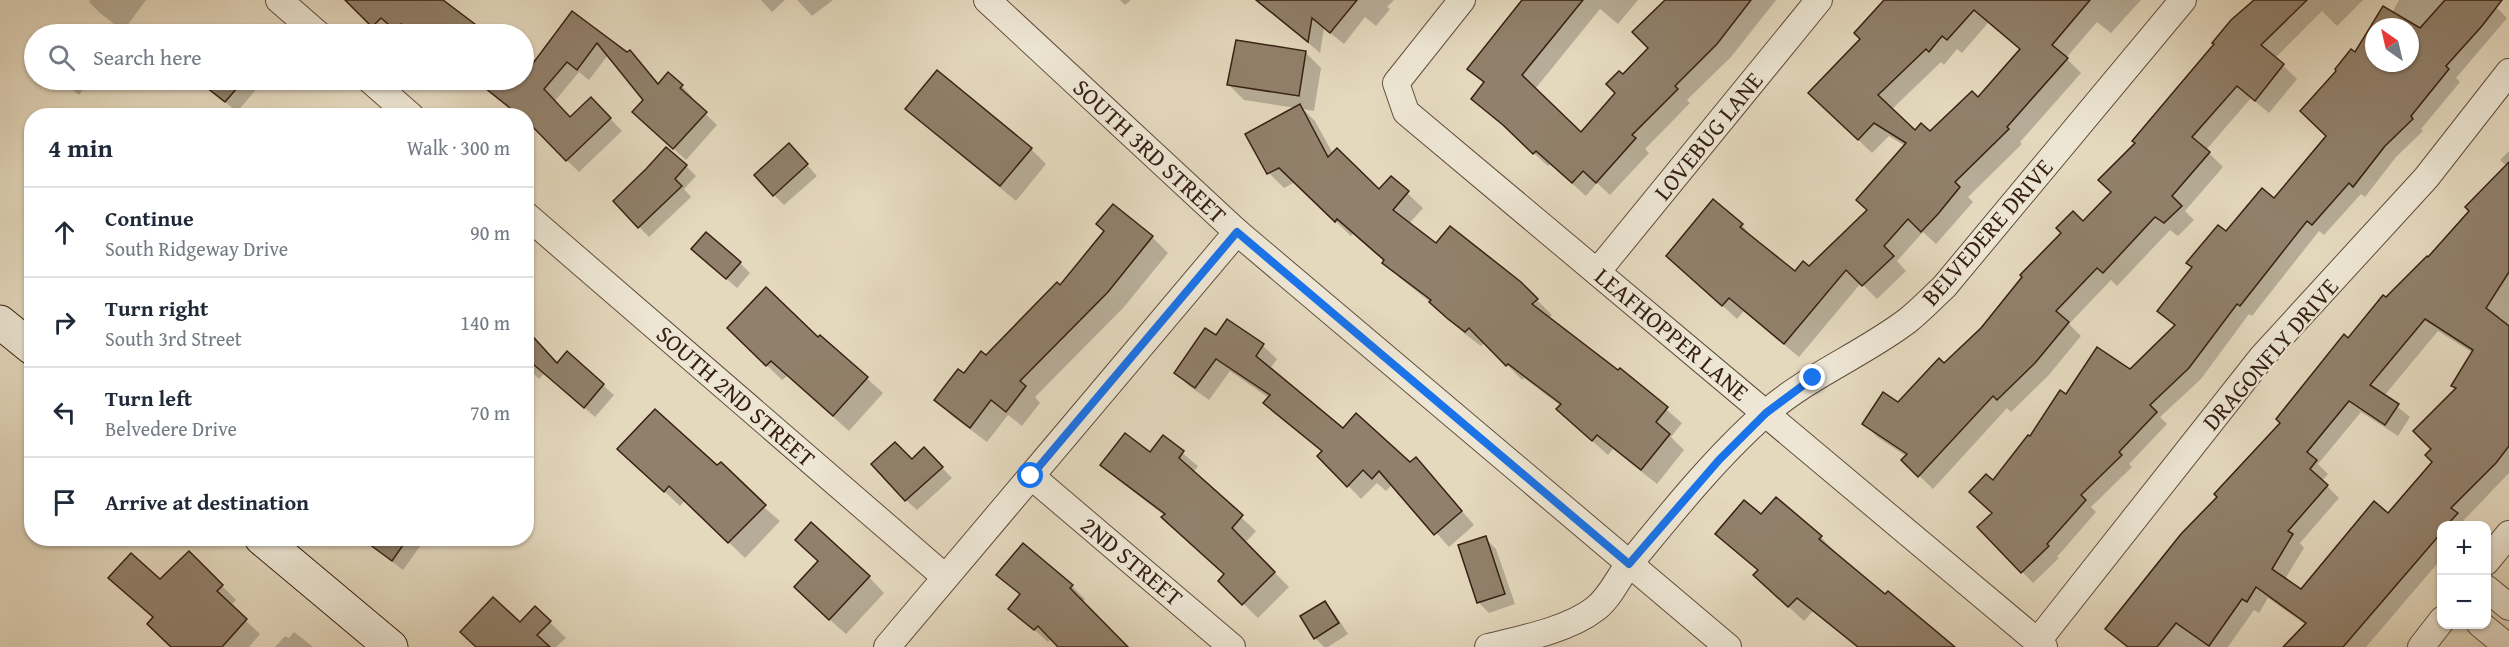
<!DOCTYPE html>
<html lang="en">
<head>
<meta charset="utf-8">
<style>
	:root { --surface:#fff; --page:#f2f2f3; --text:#1f2937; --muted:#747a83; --line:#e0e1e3 }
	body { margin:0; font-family:"Gentium Book Plus",serif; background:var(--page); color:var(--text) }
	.controls { position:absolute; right:18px; bottom:18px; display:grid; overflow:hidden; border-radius:12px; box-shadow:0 2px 4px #0004 }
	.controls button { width:54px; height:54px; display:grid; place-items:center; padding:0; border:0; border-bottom:2px solid var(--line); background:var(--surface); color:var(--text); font:30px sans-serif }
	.compass { position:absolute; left:2365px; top:18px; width:54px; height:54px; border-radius:50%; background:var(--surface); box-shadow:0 2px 4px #0004; rotate:326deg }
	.stop { position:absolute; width:18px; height:18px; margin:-14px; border:4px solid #1a73e8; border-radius:50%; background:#fff }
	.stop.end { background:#1a73e8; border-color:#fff; box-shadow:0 2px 6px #0008 }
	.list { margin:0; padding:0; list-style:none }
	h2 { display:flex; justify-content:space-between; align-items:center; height:78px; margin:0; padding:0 24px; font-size:26px }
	h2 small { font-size:20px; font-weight:400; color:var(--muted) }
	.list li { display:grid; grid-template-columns:39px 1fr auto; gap:18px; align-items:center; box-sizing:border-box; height:90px; padding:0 24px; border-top:2px solid var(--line) }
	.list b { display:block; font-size:22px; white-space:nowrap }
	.list p { margin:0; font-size:20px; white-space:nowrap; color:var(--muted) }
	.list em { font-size:20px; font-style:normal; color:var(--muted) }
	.icon { flex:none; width:33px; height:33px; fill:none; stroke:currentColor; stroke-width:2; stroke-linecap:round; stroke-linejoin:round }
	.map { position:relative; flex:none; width:2509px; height:647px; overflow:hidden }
	.search { position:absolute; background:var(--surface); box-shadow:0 2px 4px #0004; left:24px; top:24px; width:510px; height:66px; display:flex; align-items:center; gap:15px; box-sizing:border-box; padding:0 21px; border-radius:33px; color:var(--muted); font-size:22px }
	.panel { position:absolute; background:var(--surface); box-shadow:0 2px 4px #0004; left:24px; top:108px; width:510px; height:438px; border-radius:24px }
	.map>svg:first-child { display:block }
	.shadow { fill:#0003; fill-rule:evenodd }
	.building { fill:#91806b; stroke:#372013; stroke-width:1.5; fill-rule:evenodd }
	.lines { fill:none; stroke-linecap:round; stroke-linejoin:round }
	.street-casing { stroke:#624e3e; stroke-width:28 }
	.secondary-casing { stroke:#372013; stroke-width:35 }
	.street { stroke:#ede6d4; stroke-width:26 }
	.secondary { stroke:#ede6d4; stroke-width:33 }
	.route { stroke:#1a73e8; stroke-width:8 }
	.labels { text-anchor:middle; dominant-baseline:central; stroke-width:4.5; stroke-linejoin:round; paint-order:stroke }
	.street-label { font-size:24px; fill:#372013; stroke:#ede6d4 }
</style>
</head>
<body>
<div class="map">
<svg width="2509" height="647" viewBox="0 0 2509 647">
	<rect width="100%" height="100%" fill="#e4d8bd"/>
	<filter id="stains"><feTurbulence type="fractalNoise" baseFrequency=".00333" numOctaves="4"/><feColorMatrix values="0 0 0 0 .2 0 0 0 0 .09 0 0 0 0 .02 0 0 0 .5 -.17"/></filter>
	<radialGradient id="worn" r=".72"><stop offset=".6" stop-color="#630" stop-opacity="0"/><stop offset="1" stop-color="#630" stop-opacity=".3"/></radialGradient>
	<g class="shadow">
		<path d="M91 0H146L123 31 100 13 89 2Z"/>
		<path d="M360 0H441L485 34H401L394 28 387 34H382L354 7Z"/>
		<path d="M761 0H785L772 12Z"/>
		<path d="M797 0H833L812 16Z"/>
		<path d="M1120 0H1131L1125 5Z"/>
		<path d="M1279 0H1394L1387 7 1390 9 1376 26 1365 17 1344 44 1324 28 1320 53 1270 10Z"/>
		<path d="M1523 0H1638L1618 24 1600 9 1535 89 1581 134 1617 94 1623 76 1650 48 1674 0H1776L1731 57 1687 100 1690 103 1645 149 1649 153 1610 195 1597 183 1586 196 1550 164 1548 166 1473 99 1485 84 1469 69Z"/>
		<path d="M1885 0H2141L2111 33 2097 22 2066 58 2081 73 2020 142 2022 144 1968 197 1973 202 1936 244 1923 232 1897 261 1906 271 1877 299 1861 283 1799 357 1744 311 1737 319 1668 256 1742 225 1755 240 1795 273 1809 268 1869 211 1905 146 1889 136 1872 153 1824 107ZM1988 23 2021 50 1978 100 1930 133 1915 132 1891 110 1941 62 1944 65 1957 49 1962 53Z"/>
		<path d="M2255 0H2363L2337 26 2322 11 2275 58 2297 79 2269 113 2251 98 2206 150 2223 167 2185 211 2194 220 2178 236 2170 230 2117 286 2111 280 2069 324 2081 336 2048 376 2011 412 2007 408 1933 489 1903 460 1906 456 1877 437 1864 423 1899 404 1944 365 2113 192 2137 143Z"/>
		<path d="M2399 0H2482L2496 7 2507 18 2456 78 2460 82 2421 129 2423 131 2396 157 2365 197 2361 194 2324 235 2319 231 2252 316 2249 314 2201 379 2160 417 2167 424 2129 464 2132 467 2091 507 2096 512 2057 557 2059 558 2033 583 1979 527 1993 513V483L2067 396 2130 371 2176 327 2159 311 2226 233 2274 200 2328 136 2355 54 2384 8 2392 13ZM2374 27H2410V63H2374Z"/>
		<path d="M572 14 627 54 630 52 659 85 682 86 693 98 691 100 717 125 686 160 646 123 645 100 608 55 589 80 579 72 554 102 570 118 591 99 622 131 579 172 526 121V116L475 80H524V72L526 75Z"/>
		<path d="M1306 53 1321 68 1314 111 1303 109 1315 121 1333 154 1380 191 1391 178 1423 208 1409 224 1437 245 1537 300 1552 315 1548 319 1618 372 1620 370 1682 423 1671 437 1684 450 1657 484 1613 449 1608 455 1573 424 1561 406 1524 378 1522 380 1485 342 1481 346 1465 334 1430 302 1400 278 1385 262 1353 234 1351 236 1295 182 1284 188 1269 173 1247 135 1296 108 1244 100 1229 85Z"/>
		<path d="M60 80H91L79 95Z"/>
		<path d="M199 80H264L237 112Z"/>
		<path d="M907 109 1031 149 1046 164 1016 201 923 124Z"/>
		<path d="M2509 151V473L2463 521 2467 526H2442V558L2366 647H2288L2306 625 2268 598 2259 613 2254 610 2228 647H2127L2107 629 2282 423 2348 340 2428 259 2507 166 2500 160ZM2438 331 2473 353 2453 385 2457 389 2433 449V462L2389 515 2301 591 2285 579 2304 548 2300 543 2339 498 2322 481 2328 474 2318 464 2361 412 2398 436 2410 417 2384 396Z"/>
		<path d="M799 156 817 176 784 205 774 195Z"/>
		<path d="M686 166 696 176 684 189 691 197 649 237 615 202Z"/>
		<path d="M1152 237 1168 253 1124 307 1035 397 1040 403 1022 426 1008 415 987 442 952 416 936 400 986 357 1060 287Z"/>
		<path d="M704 259 740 263 750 273 737 288Z"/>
		<path d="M526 320 534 328 529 333 558 365 568 354 614 395 595 417 545 373 539 379 526 366Z"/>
		<path d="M1228 321 1263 346 1277 359 1270 369 1343 430 1429 473 1474 525 1449 547 1393 484 1386 491 1377 483 1361 499 1319 456 1322 452 1265 403 1269 398 1230 371 1209 400 1189 386 1176 373 1216 337Z"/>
		<path d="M729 328 818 339 821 337 883 393 849 431 787 376 782 380Z"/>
		<path d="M1163 437 1198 466 1193 473 1256 531 1245 543 1289 587 1258 618 1220 581 1226 575 1165 516 1117 479 1102 465 1150 454Z"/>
		<path d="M924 449 952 478 917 510 906 500 912 461Z"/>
		<path d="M635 464 717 467 780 521 745 558 685 500 680 506Z"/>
		<path d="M1761 516 1821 537 1835 552 1834 553 1885 596 1952 647H1857L1813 611 1804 621 1770 590 1759 571 1732 548Z"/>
		<path d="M361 538H426L403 570Z"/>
		<path d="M1485 538 1496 549 1515 604 1489 613 1478 602Z"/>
		<path d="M189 553 236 600 230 606 260 634 249 647H172L154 618 110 578 161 581Z"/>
		<path d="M819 562 869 577 884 593 846 634 811 603Z"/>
		<path d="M998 575 1072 586 1085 599 1082 602 1126 647H1060L1051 638 1048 642 1010 608 1021 596Z"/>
		<path d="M1325 603 1335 614 1348 634 1328 647H1324L1315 638Z"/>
		<path d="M535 608 566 638 556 647H477L520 624Z"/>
		<path d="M294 632 313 647H275L285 636 289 638Z"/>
	</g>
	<g class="building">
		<path d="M345 0H443L488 34H412L401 24 395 30 381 18 372 27Z"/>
		<path d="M1256 0H1357L1330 33 1312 18 1308 42Z"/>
		<path d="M1522 0H1583L1522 75 1581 132 1615 93 1606 84 1619 71 1623 74 1648 48 1632 32 1665 0H1751L1717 44 1675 86 1678 89 1632 135 1636 138 1596 183 1583 171 1572 183 1536 151 1533 154 1503 125 1471 99 1484 82 1467 69Z"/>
		<path d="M1884 0H2090L2052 45 2068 58 2007 127 2009 129 1955 182 1960 187 1938 214 1921 232 1908 219 1884 246 1894 256 1862 286 1846 270 1784 344 1729 298 1722 306 1666 256 1713 199 1743 224 1740 227 1795 271 1803 261 1809 266 1867 210 1856 200 1906 143 1874 123 1858 140 1808 93 1860 39 1854 33ZM1974 10 2020 49 1978 97 1972 91 1930 131 1921 123 1915 130 1878 95 1926 49 1929 52 1942 36 1947 40Z"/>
		<path d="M2254 0H2307L2261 45 2284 64 2255 101 2237 86 2192 137 2210 152 2172 196 2182 206 2164 223 2155 217 2103 273 2097 268 2056 311 2069 322 2035 363 1997 400 1993 396 1918 477 1901 460 1907 454 1862 424 1883 392 1898 402 1939 358 1944 363 1981 328 2022 277 2020 275 2061 233 2056 228 2073 211 2083 221 2111 192 2098 180 2135 143 2132 141 2214 44 2212 43 2231 20Z"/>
		<path d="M2445 0H2502L2482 26 2446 66 2449 69 2411 116 2413 119 2385 146 2353 187 2349 183 2312 225 2307 221 2240 306 2237 304 2189 368 2150 405 2157 412 2119 452 2122 455 2081 495 2086 500 2047 544 2049 546 2021 573 1977 527 1992 513 1969 492 1986 474 1993 480 2028 435 2030 436 2060 390 2066 394 2097 347 2130 369 2175 325 2157 311 2192 267 2186 263 2218 225 2226 231 2262 188 2274 198 2326 136 2300 111 2336 71 2335 69 2351 49 2355 52 2383 6 2420 28ZM2374 27H2410V63H2374Z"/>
		<path d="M572 11 627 52 630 50 658 84 668 72 683 85 680 88 707 112 673 149 632 112 643 100 597 43 577 70 567 62 544 89 570 117 591 97 611 118 566 161 526 120V116H520L475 80H524V61L531 66Z"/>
		<path d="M1236 40 1306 51 1299 96 1227 85Z"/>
		<path d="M937 70 1032 148 1000 186 905 109Z"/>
		<path d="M197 80H244L225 102Z"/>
		<path d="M1300 104 1328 157 1337 148 1379 189 1391 176 1409 191 1393 210 1436 243 1450 226 1521 282 1538 299 1532 304 1618 370 1620 368 1668 407 1656 422 1670 434 1641 470 1597 435 1592 441 1556 409 1561 404 1508 364 1506 366 1469 328 1465 332 1448 319 1429 302 1431 300 1382 263 1384 260 1337 219 1335 222 1279 168 1267 174 1245 134Z"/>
		<path d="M789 143 808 164 773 196 754 175Z"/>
		<path d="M666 147 687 165 675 179 682 186 638 228 613 201 646 169Z"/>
		<path d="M2509 162V272L2486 308 2509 326V446L2496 463 2451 508 2458 513 2447 525H2442V532L2343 647H2283L2306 623 2256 587 2247 602 2242 599 2209 646 2176 623 2157 647H2128L2105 629 2181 534 2217 497 2214 494 2280 423 2276 419 2344 334 2348 338 2383 295 2386 297 2427 256 2428 257 2469 211 2465 207ZM2425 319 2473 350 2451 386 2456 388 2413 431 2431 449 2425 455 2432 462 2388 513 2374 501 2301 589 2272 569 2293 534 2288 531 2328 485 2310 469 2317 460 2307 452 2349 401 2385 425 2399 404 2370 385Z"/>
		<path d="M1113 204 1153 236 1108 292 1020 381 1026 386 1006 412 991 400 970 428 934 400 958 369 964 373 981 351 986 355 1057 282 1060 285 1104 231 1096 224Z"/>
		<path d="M706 232 741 262 726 279 691 249Z"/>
		<path d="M766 287 818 337 820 335 868 377 833 416 771 361 766 366 727 328Z"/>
		<path d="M1227 319 1264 344 1256 356 1343 428 1356 413 1410 462 1416 457 1462 511 1434 535 1379 471 1372 479 1363 470 1347 487 1317 456 1322 451 1263 403 1270 395 1216 359 1195 388 1174 373 1205 328 1216 335Z"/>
		<path d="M526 329 557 363 567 351 604 384 584 408 526 358Z"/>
		<path d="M655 409 717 465 721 462 766 505 728 543 669 486 664 492 617 449Z"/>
		<path d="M1125 433 1150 452 1163 435 1184 451 1179 458 1243 515 1232 528 1275 572 1242 605 1218 581 1224 574 1161 517 1165 514 1100 465Z"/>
		<path d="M895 442 912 459 924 447 943 467 905 501 871 464Z"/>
		<path d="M1776 497 1822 536 1819 539 1885 594 1888 591 1955 647H1858L1797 598 1788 607 1753 575 1758 570 1715 534 1744 500 1761 514Z"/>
		<path d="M811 522 870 576 829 620 794 587 818 561 795 540Z"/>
		<path d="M1486 536 1505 594 1477 603 1458 545Z"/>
		<path d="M361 538H408L392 561Z"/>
		<path d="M1023 543 1073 585 1070 588 1128 647H1058L1038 626 1034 630 1008 609 1020 594 996 575Z"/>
		<path d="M189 551 223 585 217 591 247 619 222 647H171L147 624 153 617 108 578 131 553 160 579Z"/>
		<path d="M493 597 520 622 535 606 551 621 537 635 550 647H476L460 632Z"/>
		<path d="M1325 601 1339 623 1314 639 1300 616Z"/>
	</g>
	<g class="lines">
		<g class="street-casing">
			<g id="street">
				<path d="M279 0 318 34"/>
				<path d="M987 0 1237 232 1728 647"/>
				<path d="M1462 0 1396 83 1406 112 2044 647"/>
				<path d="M370 80 411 116"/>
				<path d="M526 215 945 577"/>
				<path d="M1597 272 1819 0"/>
				<path d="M1031 476 1232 647"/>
				<path d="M2486 562 2509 534"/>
				<path d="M2486 588 2509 607"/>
				<path d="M2480 624 2508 647"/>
				<path d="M2037 642 2262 357 2426 178 2509 72"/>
				<path d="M887 647 1237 232"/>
				<path d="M1488 647C1521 639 1568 630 1595 609 1611 597 1618 577 1631 562 1672 512 1717 456 1766 413 1808 376 1862 355 1907 321 1920 311 1932 298 1944 287L2183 0"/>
				<path d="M2421 647 2442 620"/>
			</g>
		</g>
		<g class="secondary-casing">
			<g id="secondary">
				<path d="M0 322 32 348"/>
				<path d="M261 538 391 647"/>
			</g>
		</g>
		<use href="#street" class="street"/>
		<use href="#secondary" class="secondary"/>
	</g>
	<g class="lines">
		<path class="route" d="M1031 476 1237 232 1629 564 1719 460 1766 413 1813 378"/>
	</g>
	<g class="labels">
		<g class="street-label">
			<text transform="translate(1708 136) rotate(-51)">LOVEBUG LANE</text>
			<text transform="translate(1150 151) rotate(43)">SOUTH 3RD STREET</text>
			<text transform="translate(1987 232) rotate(-49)">BELVEDERE DRIVE</text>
			<text transform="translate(1672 334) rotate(40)">LEAFHOPPER LANE</text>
			<text transform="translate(2270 354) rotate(-49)">DRAGONFLY DRIVE</text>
			<text transform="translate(736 396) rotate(41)">SOUTH 2ND STREET</text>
			<text transform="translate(1132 561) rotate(40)">2ND STREET</text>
		</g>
	</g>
	<rect width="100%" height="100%" filter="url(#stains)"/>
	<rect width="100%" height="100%" fill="url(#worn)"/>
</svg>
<div class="controls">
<button>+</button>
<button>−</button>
</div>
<svg class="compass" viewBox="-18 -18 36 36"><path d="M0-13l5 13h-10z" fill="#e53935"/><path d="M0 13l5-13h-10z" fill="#747a83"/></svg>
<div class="stop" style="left:1031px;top:476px"></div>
<div class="stop end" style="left:1813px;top:378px"></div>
<div class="search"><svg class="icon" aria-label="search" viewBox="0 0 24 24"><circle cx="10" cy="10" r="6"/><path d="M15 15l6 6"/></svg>Search here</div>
<section class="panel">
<h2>4 min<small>Walk · 300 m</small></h2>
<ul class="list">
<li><svg class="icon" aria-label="ahead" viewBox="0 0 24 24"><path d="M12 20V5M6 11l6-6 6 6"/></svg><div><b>Continue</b><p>South Ridgeway Drive</p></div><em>90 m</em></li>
<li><svg class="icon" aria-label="right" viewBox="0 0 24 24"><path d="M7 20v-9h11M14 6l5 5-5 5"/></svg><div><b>Turn right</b><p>South 3rd Street</p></div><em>140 m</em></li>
<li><svg class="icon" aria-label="left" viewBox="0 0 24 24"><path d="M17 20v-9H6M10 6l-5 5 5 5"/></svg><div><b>Turn left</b><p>Belvedere Drive</p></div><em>70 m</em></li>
<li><svg class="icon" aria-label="arrive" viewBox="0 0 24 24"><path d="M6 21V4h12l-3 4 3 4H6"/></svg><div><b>Arrive at destination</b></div></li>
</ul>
</section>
</div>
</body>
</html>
